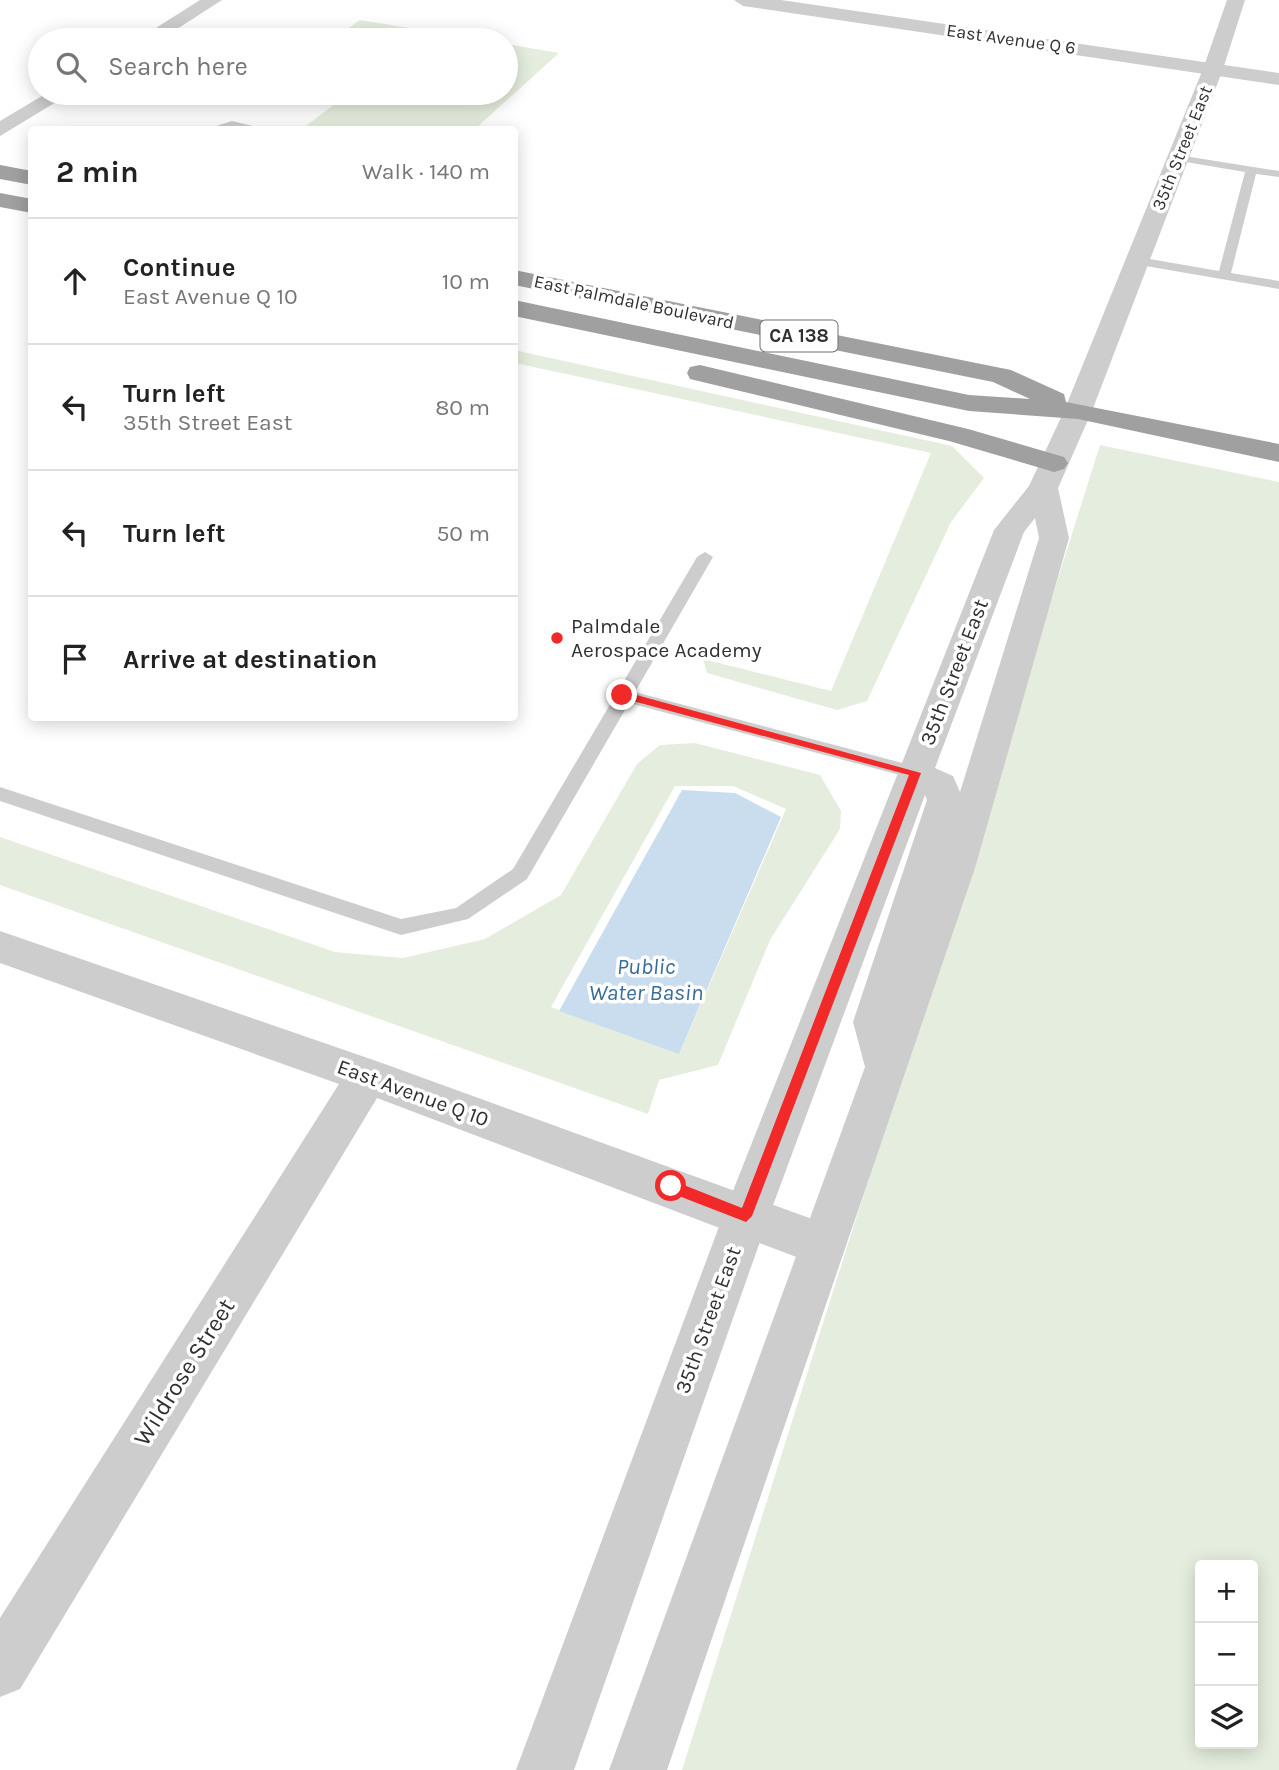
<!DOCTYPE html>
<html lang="en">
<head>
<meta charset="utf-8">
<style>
	:root { --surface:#fff; --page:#f6f6f6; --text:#222; --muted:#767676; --line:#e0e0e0 }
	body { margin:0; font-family:Karla,sans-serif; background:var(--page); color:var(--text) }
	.controls { position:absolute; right:21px; bottom:21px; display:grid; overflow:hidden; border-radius:7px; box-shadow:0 4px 18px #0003 }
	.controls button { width:63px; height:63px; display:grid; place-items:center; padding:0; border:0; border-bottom:2px solid var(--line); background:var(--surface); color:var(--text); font:35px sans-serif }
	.stop { position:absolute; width:21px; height:21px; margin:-16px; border:5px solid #f12928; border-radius:50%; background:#fff }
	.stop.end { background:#f12928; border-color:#fff; box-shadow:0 2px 7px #0008 }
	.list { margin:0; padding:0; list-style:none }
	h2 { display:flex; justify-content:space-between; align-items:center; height:91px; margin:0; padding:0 28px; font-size:30px }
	h2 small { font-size:23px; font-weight:400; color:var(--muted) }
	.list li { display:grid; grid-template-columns:46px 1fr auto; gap:21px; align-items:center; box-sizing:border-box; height:126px; padding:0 28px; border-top:2px solid var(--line) }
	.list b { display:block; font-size:26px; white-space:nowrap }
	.list p { margin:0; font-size:23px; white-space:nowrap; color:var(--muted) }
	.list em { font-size:23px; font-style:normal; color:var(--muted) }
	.icon { flex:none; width:38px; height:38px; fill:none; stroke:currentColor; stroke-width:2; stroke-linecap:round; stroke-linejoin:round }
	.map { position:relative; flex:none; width:1279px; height:1770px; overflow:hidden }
	.search { position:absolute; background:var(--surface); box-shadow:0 4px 18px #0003; left:28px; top:28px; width:490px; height:77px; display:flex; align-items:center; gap:18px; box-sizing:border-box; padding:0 24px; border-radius:38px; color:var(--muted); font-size:26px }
	.panel { position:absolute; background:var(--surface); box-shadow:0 4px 18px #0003; left:28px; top:126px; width:490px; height:595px; border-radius:7px }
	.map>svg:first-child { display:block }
	.green { fill:#e5eede; fill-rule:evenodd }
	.water { fill:#c9ddef }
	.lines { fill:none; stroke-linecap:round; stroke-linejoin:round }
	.service { fill:#cdcdcd; fill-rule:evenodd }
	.minor { fill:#cdcdcd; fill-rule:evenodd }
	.tertiary { fill:#cdcdcd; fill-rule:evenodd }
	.trunk { fill:#a0a0a0; fill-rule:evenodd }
	.route { fill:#f12928 }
	.poi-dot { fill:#f12928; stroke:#fff; stroke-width:2.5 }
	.labels { text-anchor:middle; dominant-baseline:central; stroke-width:7; stroke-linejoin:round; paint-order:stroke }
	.far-street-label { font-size:18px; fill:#303030; stroke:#fff }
	.shield { fill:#fff; stroke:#6e6e6e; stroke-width:2 }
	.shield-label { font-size:19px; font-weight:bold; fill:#303030 }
	.poi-label { font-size:21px; fill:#303030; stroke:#fff; text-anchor:start }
	.street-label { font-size:21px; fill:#303030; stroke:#fff }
	.water-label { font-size:23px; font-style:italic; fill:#386c99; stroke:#fff }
	.near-street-label { font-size:24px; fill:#303030; stroke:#fff }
</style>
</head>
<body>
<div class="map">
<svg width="1279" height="1770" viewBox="0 0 1279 1770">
	<rect width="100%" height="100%" fill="#fff"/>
	<g class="green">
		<path d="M360 20 483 40H332Z"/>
		<path d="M506 44 559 53 475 129H302L349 93H506Z"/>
		<path d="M514 350 952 446 984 478 951 522 867 701 837 710 707 673 703 659 831 691 931 453 515 363Z"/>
		<path d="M1100 445 1279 482V1770H682ZM1200 1565H1253V1744H1200Z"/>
		<path d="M695 743 820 775 841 811 840 829 770 940 718 1065 659 1080 648 1114 0 885V837L335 952 403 958 485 939 561 895 637 764 660 745ZM675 786H733L786 809 680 1052 551 1007Z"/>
	</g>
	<path class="water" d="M682 790 735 793 781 817 679 1054 559 1011Z"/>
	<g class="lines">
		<g class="service">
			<path d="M232 121 269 130H204Z"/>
			<path d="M1178 155 1279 171V177L1256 174 1231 273 1279 281V289L1134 264V258L1138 257 1219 271 1245 172 1174 160 1173 158Z"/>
			<path d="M705 552 713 557 635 692 921 768 924 773 921 778 915 779 629 703 527 879 468 919 401 935 0 801V787L401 919 456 908 513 869 697 557Z"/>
		</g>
		<g class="minor">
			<path d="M200 0H222L160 40H137Z"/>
			<path d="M734 0H781L1279 73V85L743 6Z"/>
			<path d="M47 93H71L0 136V121Z"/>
			<path d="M0 931 382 1063 823 1223 840 1230 846 1245 840 1260 823 1267 377 1098 20 1689 0 1697V1618L339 1084 0 963Z"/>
		</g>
		<path class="tertiary" d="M1227 0H1245L1223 69 1092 411 1058 488 1069 538 975 868 667 1770H609L865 1067 853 1022 927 800 925 795 769 1216 574 1770H516L723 1216 994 530 1029 486 1064 411 1203 69ZM1035 518 1039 538 960 792 953 776 935 768 1024 532Z"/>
		<g class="trunk">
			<path d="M0 165 32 171V185L0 179Z"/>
			<path d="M0 193 32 199V213L0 207Z"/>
			<path d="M514 270 1011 370 1064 394 1066 402 1279 444V462L1078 419 969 411 514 316V300L969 395 1030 399 993 382 514 285Z"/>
			<path d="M700 365 968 429 1064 457 1068 463 1064 469 1054 472 949 441 690 379 687 373 690 367Z"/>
		</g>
	</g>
	<path class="route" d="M622 691 921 773 752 1216 746 1222 666 1191 664 1186 671 1180 742 1208 909 775 618 697 617 695Z"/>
	<circle class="poi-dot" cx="557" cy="638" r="7"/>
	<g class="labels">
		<g class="far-street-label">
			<text transform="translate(1011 39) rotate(8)">East Avenue Q 6</text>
			<text transform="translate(1182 148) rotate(-68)">35th Street East</text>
			<text transform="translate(634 302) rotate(12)">East Palmdale Boulevard</text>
		</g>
		<rect class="shield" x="760.5" y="320.5" width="77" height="31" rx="5"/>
		<g class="shield-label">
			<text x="799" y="336">CA 138</text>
		</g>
		<g class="poi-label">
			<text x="571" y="626">Palmdale<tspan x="571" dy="24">Aerospace Academy</tspan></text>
		</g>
		<g class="street-label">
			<text transform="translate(954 672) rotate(-69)">35th Street East</text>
			<text transform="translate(413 1093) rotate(20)">East Avenue Q 10</text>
			<text transform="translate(708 1320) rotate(-70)">35th Street East</text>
		</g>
		<g class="water-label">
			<text x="646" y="966">Public<tspan x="646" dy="26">Water Basin</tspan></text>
		</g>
		<g class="near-street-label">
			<text transform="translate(184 1372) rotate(-58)">Wildrose Street</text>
		</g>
	</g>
</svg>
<div class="controls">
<button>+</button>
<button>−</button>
<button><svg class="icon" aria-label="layers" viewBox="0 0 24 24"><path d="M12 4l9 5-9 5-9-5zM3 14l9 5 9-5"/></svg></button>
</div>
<div class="stop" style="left:671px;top:1186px"></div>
<div class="stop end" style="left:622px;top:695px"></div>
<div class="search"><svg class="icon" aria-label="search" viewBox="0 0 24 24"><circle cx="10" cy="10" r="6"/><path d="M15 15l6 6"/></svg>Search here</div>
<section class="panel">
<h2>2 min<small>Walk · 140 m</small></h2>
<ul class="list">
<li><svg class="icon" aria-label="ahead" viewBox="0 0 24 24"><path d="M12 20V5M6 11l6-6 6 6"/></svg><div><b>Continue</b><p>East Avenue Q 10</p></div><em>10 m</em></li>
<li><svg class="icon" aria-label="left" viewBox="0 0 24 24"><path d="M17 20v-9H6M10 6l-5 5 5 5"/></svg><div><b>Turn left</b><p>35th Street East</p></div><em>80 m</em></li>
<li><svg class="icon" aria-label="left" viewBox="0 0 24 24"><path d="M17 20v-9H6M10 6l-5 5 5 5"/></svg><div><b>Turn left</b></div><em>50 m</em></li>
<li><svg class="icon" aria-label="arrive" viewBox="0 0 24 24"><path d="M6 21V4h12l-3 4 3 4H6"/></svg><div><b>Arrive at destination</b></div></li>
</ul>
</section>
</div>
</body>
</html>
